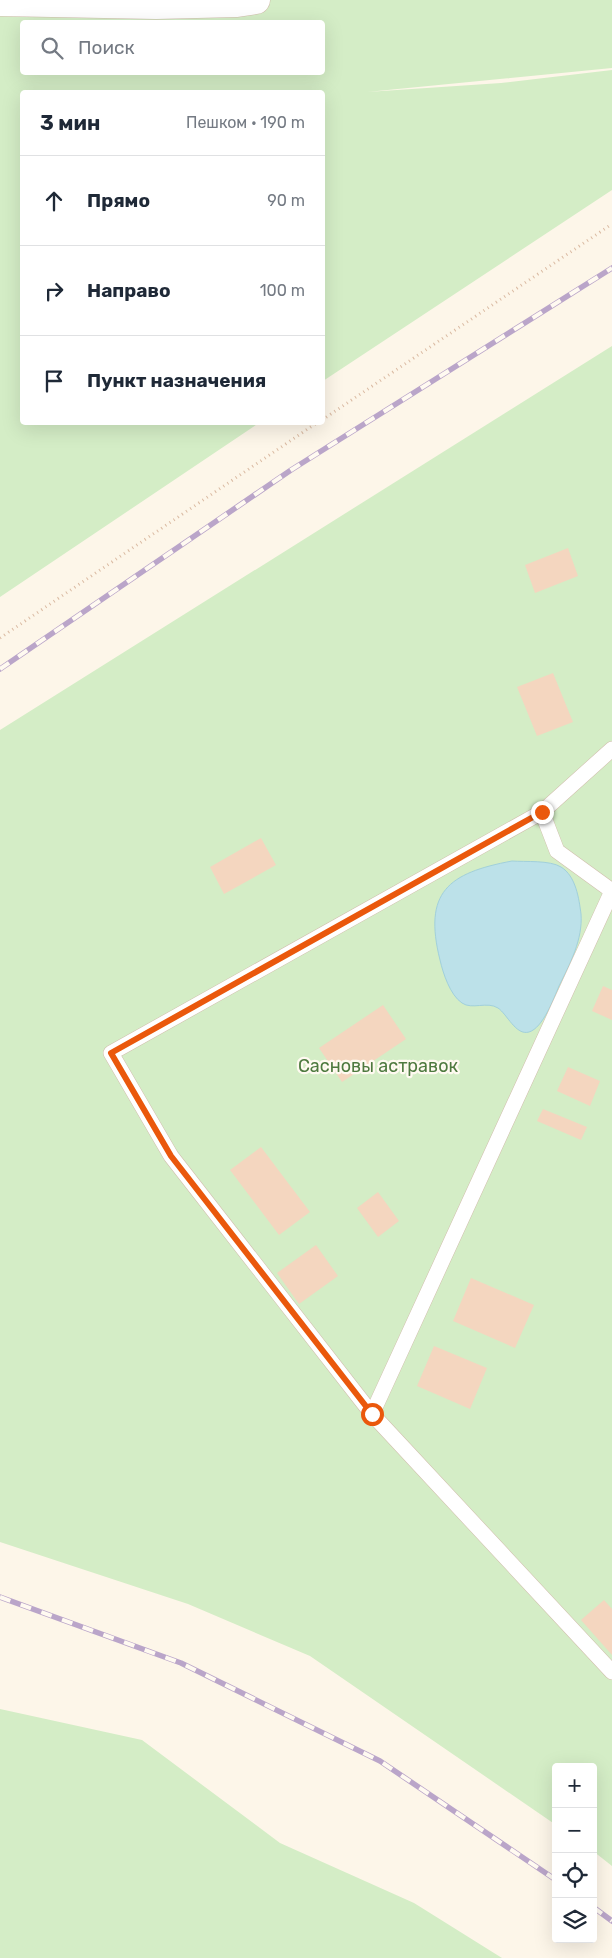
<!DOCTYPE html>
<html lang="ru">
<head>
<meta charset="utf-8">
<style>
	:root { --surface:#fff; --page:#f2f2f3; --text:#1f2937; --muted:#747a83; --line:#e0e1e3 }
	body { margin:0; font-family:Rubik,sans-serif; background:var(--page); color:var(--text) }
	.controls { position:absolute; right:15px; bottom:15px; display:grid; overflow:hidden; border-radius:5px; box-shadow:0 5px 20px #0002 }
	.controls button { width:45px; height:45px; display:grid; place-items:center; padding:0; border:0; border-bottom:1px solid var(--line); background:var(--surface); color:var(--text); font:25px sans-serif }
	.stop { position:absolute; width:15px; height:15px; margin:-11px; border:4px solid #ea580c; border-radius:50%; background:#fff }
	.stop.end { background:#ea580c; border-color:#fff; box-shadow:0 1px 5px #0008 }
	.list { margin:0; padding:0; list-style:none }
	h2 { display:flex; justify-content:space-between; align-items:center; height:65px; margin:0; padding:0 20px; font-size:21px }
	h2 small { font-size:16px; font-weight:400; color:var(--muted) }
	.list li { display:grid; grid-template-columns:32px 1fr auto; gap:15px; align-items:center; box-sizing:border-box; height:90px; padding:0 20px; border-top:1px solid var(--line) }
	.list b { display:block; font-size:19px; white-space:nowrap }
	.list em { font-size:16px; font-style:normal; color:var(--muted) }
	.icon { flex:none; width:28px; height:28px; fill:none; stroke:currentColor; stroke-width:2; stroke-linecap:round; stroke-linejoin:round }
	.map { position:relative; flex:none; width:612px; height:1958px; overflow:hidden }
	.search { position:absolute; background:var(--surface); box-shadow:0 5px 20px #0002; left:20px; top:20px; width:305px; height:55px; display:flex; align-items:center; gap:12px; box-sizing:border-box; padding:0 18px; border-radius:5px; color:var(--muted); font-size:19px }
	.panel { position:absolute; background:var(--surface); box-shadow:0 5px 20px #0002; left:20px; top:90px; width:305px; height:335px; border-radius:5px }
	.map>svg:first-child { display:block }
	.green { fill:#d4edc6; fill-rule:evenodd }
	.water { fill:#bce1e9; stroke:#a1d0db }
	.building { fill:#f4d6bf }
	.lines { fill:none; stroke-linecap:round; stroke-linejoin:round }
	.service-casing { stroke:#d1bfad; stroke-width:16 }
	.minor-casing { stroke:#d1bfad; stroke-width:29 }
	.path { stroke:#dabaa2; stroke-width:3; stroke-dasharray:1 4; stroke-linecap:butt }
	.service { stroke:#fff; stroke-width:15 }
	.minor { stroke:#fff; stroke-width:28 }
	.rail-casing { stroke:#baa5c9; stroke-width:5.5 }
	.rail { stroke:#fffaf1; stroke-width:4; stroke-dasharray:11; stroke-linecap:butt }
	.route { stroke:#ea580c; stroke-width:6 }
	.labels { text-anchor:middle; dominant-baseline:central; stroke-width:4.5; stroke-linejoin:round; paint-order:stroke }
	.park-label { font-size:18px; fill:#4e7a3f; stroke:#fffaf1 }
</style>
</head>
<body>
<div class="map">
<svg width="612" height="1958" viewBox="0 0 612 1958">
	<rect width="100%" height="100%" fill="#fdf6e9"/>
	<g class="green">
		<path d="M0 0H612V68L367 92 501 83 612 70V190L323 381 322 92H22V422L259 423 0 597ZM22 22H322V72H22Z"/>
		<path d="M612 346V1866L593 1851V1767H556V1825L310 1656 188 1604 0 1542V730Z"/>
		<path d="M0 1709 142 1740 280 1843 414 1903 502 1958H0Z"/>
	</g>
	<path class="water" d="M512 861C525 862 550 860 561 867 576 876 579 899 581 914 583 939 570 964 559 986 554 998 543 1028 529 1032 516 1036 507 1014 498 1008 487 1001 472 1010 462 1003 450 995 443 973 440 960 423 892 448 873 512 861Z"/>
	<g class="building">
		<path d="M568 548 578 576 535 593 525 565Z"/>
		<path d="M553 673 573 722 537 736 517 687Z"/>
		<path d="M261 838 276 865 224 894 210 867Z"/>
		<path d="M603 986 612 990V1020L592 1011Z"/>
		<path d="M383 1005 406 1039 342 1082 319 1048Z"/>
		<path d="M568 1067 600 1081 590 1106 557 1091Z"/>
		<path d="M543 1109 587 1127 581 1140 537 1121Z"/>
		<path d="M261 1147 310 1212 279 1235 230 1170Z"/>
		<path d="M378 1192 399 1221 378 1237 357 1208Z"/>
		<path d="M316 1245 338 1276 299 1304 277 1273Z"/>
		<path d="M471 1278 534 1305 515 1348 453 1321Z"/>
		<path d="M434 1346 487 1368 470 1409 417 1386Z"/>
		<path d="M604 1600 612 1609V1655L581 1620Z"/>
	</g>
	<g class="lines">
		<g class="service-casing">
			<g id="service">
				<path d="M612 749 542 812 557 851 612 891"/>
				<path d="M542 812 111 1053 171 1156 372 1414 612 1672"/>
				<path d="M372 1414 612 891"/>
			</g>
		</g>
		<g class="minor-casing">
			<path id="minor" d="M0 2 156 5 237 3 256 0"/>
		</g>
		<g class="path">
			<path d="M322 420 612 224"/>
			<path d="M0 638 318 422"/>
		</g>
		<use href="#service" class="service"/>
		<use href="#minor" class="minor"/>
		<g class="rail-casing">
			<g id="rail">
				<path d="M0 669 291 470 612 268"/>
				<path d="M0 1597 181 1663 380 1761 556 1880"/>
				<path d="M593 1907 612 1921"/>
			</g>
		</g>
		<use href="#rail" class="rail"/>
	</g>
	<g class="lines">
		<path class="route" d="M372 1414 171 1156 111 1053 542 812"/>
	</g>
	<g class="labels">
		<g class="park-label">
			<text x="378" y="1066">Сасновы астравок</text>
		</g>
	</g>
</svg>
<div class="controls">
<button>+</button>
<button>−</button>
<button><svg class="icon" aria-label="locate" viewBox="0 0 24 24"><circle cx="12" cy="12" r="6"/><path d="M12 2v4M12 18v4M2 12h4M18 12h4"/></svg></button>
<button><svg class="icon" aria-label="layers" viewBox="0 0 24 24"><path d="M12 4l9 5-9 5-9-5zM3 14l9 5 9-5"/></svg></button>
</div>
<div class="stop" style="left:372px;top:1414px"></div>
<div class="stop end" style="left:542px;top:812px"></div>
<div class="search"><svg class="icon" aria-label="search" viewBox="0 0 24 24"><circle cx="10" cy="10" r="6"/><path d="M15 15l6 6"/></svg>Поиск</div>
<section class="panel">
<h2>3 мин<small>Пешком · 190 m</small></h2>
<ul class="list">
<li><svg class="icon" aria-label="ahead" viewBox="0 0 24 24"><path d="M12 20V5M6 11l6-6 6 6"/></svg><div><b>Прямо</b></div><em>90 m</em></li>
<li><svg class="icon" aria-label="right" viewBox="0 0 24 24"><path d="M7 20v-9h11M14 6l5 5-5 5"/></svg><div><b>Направо</b></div><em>100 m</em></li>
<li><svg class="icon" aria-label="arrive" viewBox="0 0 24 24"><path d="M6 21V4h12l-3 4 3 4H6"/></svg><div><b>Пункт назначения</b></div></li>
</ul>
</section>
</div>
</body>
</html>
